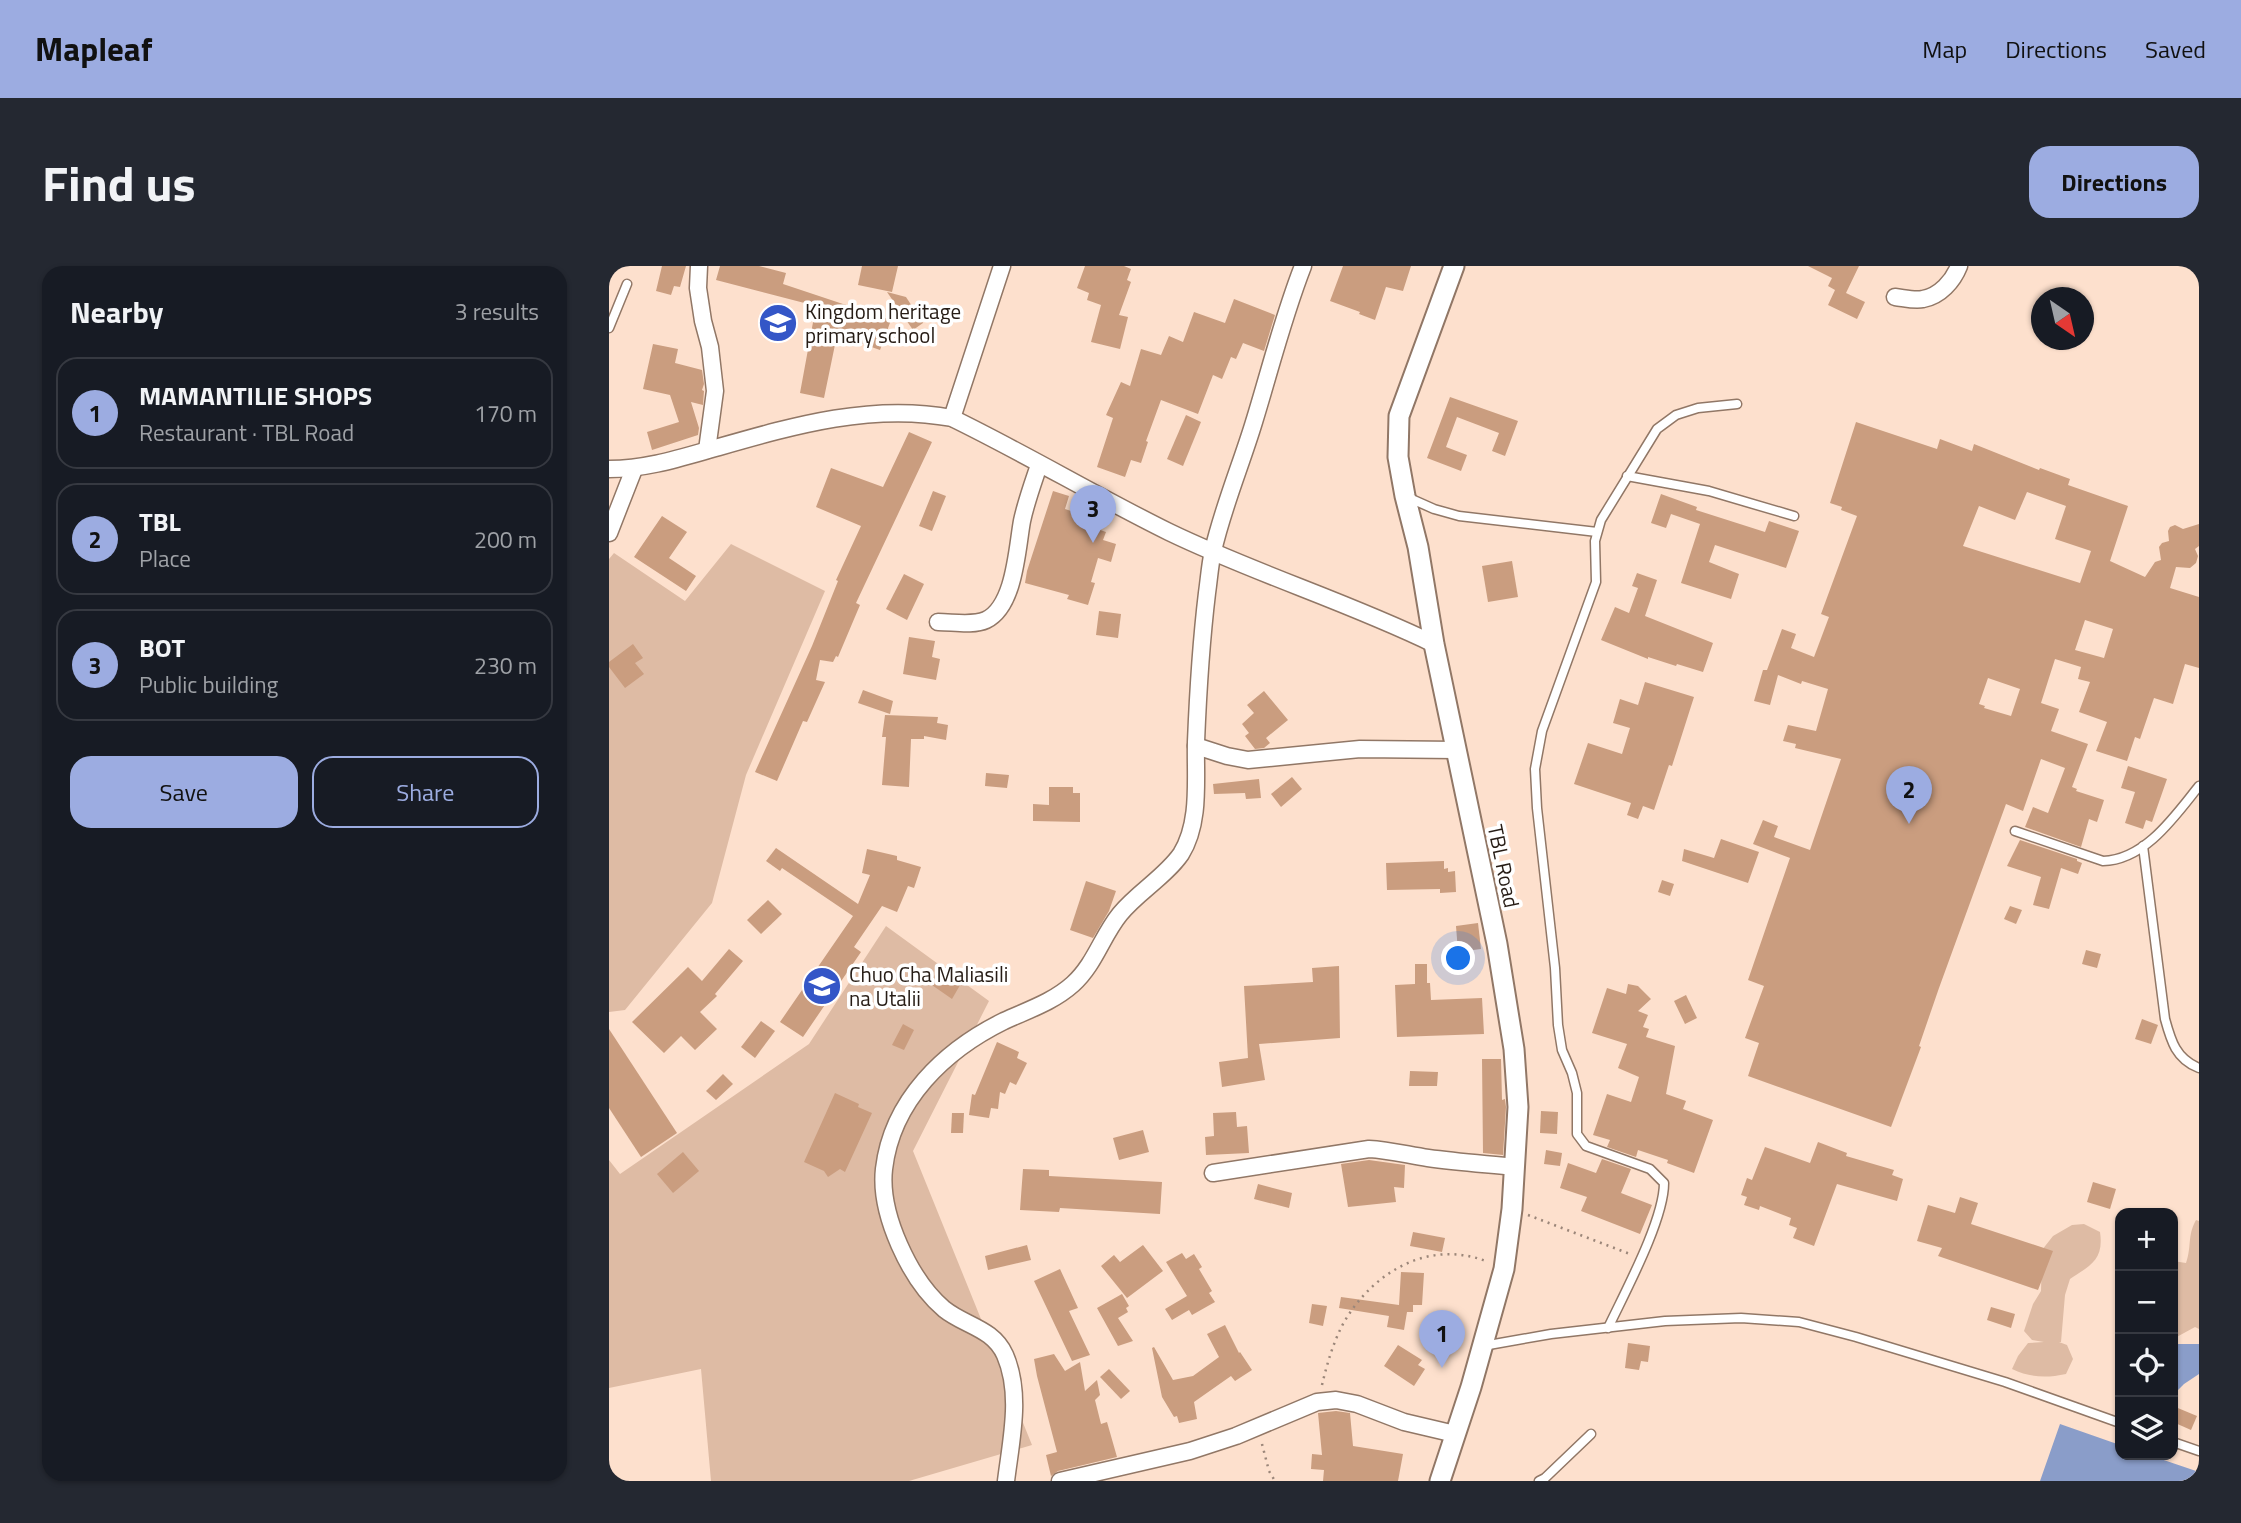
<!DOCTYPE html>
<html lang="en">
<head>
<meta charset="utf-8">
<style>
	:root { --surface:#171b24; --page:#242831; --text:#f1f3f6; --muted:#9ea1a6; --line:#363941; --accent:#9cace1 }
	body { margin:0; font-family:"Titillium Web",sans-serif; background:var(--page); color:var(--text) }
	.controls { position:absolute; right:21px; bottom:21px; display:grid; overflow:hidden; border-radius:14px; box-shadow:0 2px 5px #0004 }
	.controls button { width:63px; height:63px; display:grid; place-items:center; padding:0; border:0; border-bottom:2px solid var(--line); background:var(--surface); color:var(--text); font:35px sans-serif }
	.compass { position:absolute; left:1422px; top:21px; width:63px; height:63px; border-radius:50%; background:var(--surface); box-shadow:0 2px 5px #0004; rotate:146deg }
	.you { position:absolute; left:850px; top:693px; width:24px; height:24px; margin:-18px; border:5px solid #fff; border-radius:50%; background:#1a73e8; box-shadow:0 0 0 10px #1a73e833 }
	.badge { display:grid; place-items:center; width:46px; height:46px; border-radius:50%; background:var(--accent); color:#111; font-size:23px; font-weight:700 }
	.pin { position:absolute; translate:-50% -58px; filter:drop-shadow(0 2px 4px #0008) }
	.pin::after { content:''; position:absolute; top:37px; width:24px; height:21px; background:inherit; clip-path:polygon(0 0,100% 0,50% 100%) }
	.list { margin:0; padding:0; list-style:none }
	h2 { display:flex; justify-content:space-between; align-items:center; height:91px; margin:0; padding:0 28px; font-size:30px }
	h2 small { font-size:23px; font-weight:400; color:var(--muted) }
	.list li { display:grid; grid-template-columns:46px 1fr auto; gap:21px; align-items:center; box-sizing:border-box; height:112px; margin:0 14px 14px; padding:0 14px; border:2px solid var(--line); border-radius:21px }
	.list b { display:block; font-size:26px; white-space:nowrap }
	.list p { margin:0; font-size:23px; white-space:nowrap; color:var(--muted) }
	.list em { font-size:23px; font-style:normal; color:var(--muted) }
	.actions { display:flex; gap:14px; padding:21px 28px }
	.actions a { flex:1; padding:16px 0; border:2px solid var(--accent); border-radius:21px; text-align:center; font-size:24px; color:var(--accent) }
	.actions .main { background:var(--accent); color:#111 }
	.icon { flex:none; width:38px; height:38px; fill:none; stroke:currentColor; stroke-width:2; stroke-linecap:round; stroke-linejoin:round }
	.map { position:relative; flex:none; width:1590px; height:1215px; overflow:hidden; border-radius:21px }
	header { display:flex; align-items:center; gap:42px; box-sizing:border-box; height:98px; padding:0 35px; background:var(--accent); color:#111 }
	header strong { font-size:33px }
	nav { display:flex; gap:38px; margin-inline-start:auto; font-size:24px }
	.intro { display:flex; align-items:center; justify-content:space-between; box-sizing:border-box; height:168px; padding:0 42px }
	h1 { margin:0; font-size:49px }
	.button { padding:18px 32px; border-radius:21px; background:var(--accent); color:#111; font-size:24px; font-weight:700 }
	main { display:flex; gap:42px; padding:0 42px }
	aside { flex:1; background:var(--surface); border-radius:21px; box-shadow:0 2px 5px #0004 }
	.map>svg:first-child { display:block }
	.green { fill:#debba4 }
	.water { fill:#8a9dc9 }
	.building { fill:#ca9d7f; fill-rule:evenodd }
	.lines { fill:none; stroke-linecap:round; stroke-linejoin:round }
	.service-casing { stroke:#917766; stroke-width:11 }
	.minor-casing { stroke:#917766; stroke-width:19 }
	.tertiary-casing { stroke:#917766; stroke-width:23 }
	.path { stroke:#9b8679; stroke-width:2.5; stroke-dasharray:2 5; stroke-linecap:butt }
	.service { stroke:#fff; stroke-width:8 }
	.minor { stroke:#fff; stroke-width:16 }
	.tertiary { stroke:#fff; stroke-width:19 }
	.labels { text-anchor:middle; dominant-baseline:central; stroke-width:7; stroke-linejoin:round; paint-order:stroke }
	.poi-label { font-size:21px; fill:#261c15; stroke:#fff; text-anchor:start }
	.street-label { font-size:21px; fill:#261c15; stroke:#fff }
</style>
</head>
<body>
<header>
<strong>Mapleaf</strong>
<nav><a>Map</a><a>Directions</a><a>Saved</a></nav>
</header>
<div class="intro"><h1>Find us</h1><a class="button">Directions</a></div>
<main>
<aside>
<h2>Nearby<small>3 results</small></h2>
<ul class="list">
<li><span class="badge">1</span><div><b>MAMANTILIE SHOPS</b><p>Restaurant · TBL Road</p></div><em>170 m</em></li>
<li><span class="badge">2</span><div><b>TBL</b><p>Place</p></div><em>200 m</em></li>
<li><span class="badge">3</span><div><b>BOT</b><p>Public building</p></div><em>230 m</em></li>
</ul>
<div class="actions"><a class="main">Save</a><a>Share</a></div>
</aside>
<div class="map">
<svg width="1590" height="1215" viewBox="0 0 1590 1215">
	<rect width="100%" height="100%" fill="#fde0cd"/>
	<g class="green">
		<path d="M122 278 216 325 137 509 103 637 16 744 0 746V293L5 287 76 335Z"/>
		<path d="M277 660 380 735 304 885 423 1179 300 1215H102L92 1103 0 1122V894L11 908 200 778Z"/>
		<path d="M1587 954 1590 955V1063L1586 1061 1564 1073V995L1577 997C1583 980 1578 970 1587 954Z"/>
		<path d="M1475 958 1491 966C1495 994 1482 999 1461 1013L1456 1029 1452 1076H1450L1458 1079 1464 1093 1457 1108C1438 1112 1422 1112 1403 1103L1409 1090 1419 1077 1435 1076 1423 1074 1415 1065 1424 1038 1432 1025 1433 984 1444 970 1463 959Z"/>
	</g>
	<g class="water">
		<path d="M1568 1078H1590V1108L1575 1118 1566 1127 1564 1126V1080Z"/>
		<path d="M1451 1158 1511 1179V1189H1540L1590 1206V1215H1431Z"/>
	</g>
	<g class="building">
		<path d="M53 0H77L71 21 65 20 62 29 47 25Z"/>
		<path d="M111 0H150L177 7 174 18 282 54 271 84 228 69 215 132 191 127 207 40 107 14Z"/>
		<path d="M253 0H289L283 26 249 19Z"/>
		<path d="M476 0H515L522 3 518 14 522 16 510 49 519 51 511 83 482 76 492 39 478 34 480 27 468 22Z"/>
		<path d="M734 0H802L794 25 777 21 766 54 750 48 751 46 721 35Z"/>
		<path d="M1199 0H1250L1237 27 1256 36 1248 53 1219 39 1226 24 1219 20 1223 12Z"/>
		<path d="M278 26 297 31 314 57 304 64Z"/>
		<path d="M625 33 666 49 655 85 634 77 627 93 622 91 613 113 604 109 589 148 552 134 537 175 539 176 532 197 522 194 516 211 488 201 504 152 497 149 512 116 521 120 532 83 552 89 560 70 574 76 585 46 616 57Z"/>
		<path d="M44 78 69 83 66 97 93 104 95 118 93 124 95 125 94 139 82 136 90 162 89 169 43 184 38 166 70 156 61 129 34 123Z"/>
		<path d="M841 131 909 155 896 190 883 185 890 167 848 151 837 181 858 189 852 205 818 192Z"/>
		<path d="M577 149 592 156 574 200 558 193Z"/>
		<path d="M1247 156 1328 183 1331 173 1363 185 1365 178 1430 204 1431 202 1461 213 1459 219 1519 240 1501 295 1536 311 1546 296 1552 294 1550 281 1553 277 1560 275 1559 265 1561 261 1566 259 1574 263 1590 258V280L1586 283 1589 290 1587 297 1581 302 1567 301 1561 322 1590 331V402L1576 398 1564 438 1545 432 1531 473 1526 471 1518 495 1487 485 1498 456 1470 446 1481 416 1469 413 1472 401 1446 393 1432 437 1450 443 1442 465 1479 478 1463 521 1468 523 1467 525 1495 534 1488 556 1480 553 1472 581 1416 561 1424 541 1439 547 1456 502 1432 493 1414 545 1397 538 1330 722 1310 780 1312 781 1282 861 1139 810 1150 777 1136 772 1155 720 1139 714 1181 592 1144 578 1154 554 1169 560 1165 571 1201 584 1232 493 1186 482 1187 478 1174 475 1179 459 1207 465 1219 423 1193 415 1192 418 1169 409 1161 439 1145 435 1154 404H1158L1173 363 1187 368 1182 382 1205 391 1220 351 1212 348 1248 250 1232 244 1233 241 1221 237ZM1418 226 1457 240 1446 273 1482 285 1471 317 1354 280 1370 240 1406 254ZM1476 354 1504 363 1495 392 1466 384ZM1379 412 1411 423 1402 450 1375 442 1376 440 1370 438Z"/>
		<path d="M300 166 323 176 247 337 251 339 229 391 227 390 224 396 211 394 207 414 216 416 198 456 194 455 168 515 146 506 203 380 229 315 227 314 252 260 207 241 222 202 274 221Z"/>
		<path d="M324 225 337 230 323 265 310 260Z"/>
		<path d="M444 225 460 230 456 243 468 247 465 255 497 266 494 274 507 278 502 296 489 292 482 316 486 317 479 339 458 333 460 329 416 317 418 305Z"/>
		<path d="M1052 228 1088 241 1087 244 1156 266 1160 255 1190 265 1177 302 1106 279 1100 296 1130 308 1122 333 1072 317 1091 258 1062 248 1057 262 1042 257Z"/>
		<path d="M53 250 78 266 60 292 87 310 77 325 25 291Z"/>
		<path d="M903 295 909 331 879 336 873 300Z"/>
		<path d="M1028 307 1048 314 1036 350 1104 377 1094 406 1068 398 1067 400 1039 391V393L992 374 1006 341 1020 347 1029 322 1023 320Z"/>
		<path d="M295 308 315 318 298 354 277 343Z"/>
		<path d="M490 345 512 348 509 372 487 369Z"/>
		<path d="M300 371 326 375 323 391 331 393 327 414 294 408Z"/>
		<path d="M24 378 34 392 26 397 35 408 16 422 0 401V396Z"/>
		<path d="M1036 416 1085 431 1063 500 1060 499 1045 544 1034 540 1029 553 1018 549 1022 537 965 518 979 477 1013 488 1021 462 1004 457 1011 433 1029 439Z"/>
		<path d="M254 424 284 435 281 448 249 437Z"/>
		<path d="M655 425 679 454 657 472 661 477 655 482 646 483 636 470 640 467 633 458 645 447 638 439Z"/>
		<path d="M276 449 329 451 328 457 339 459 337 474 315 470V473H302L300 521 273 519 277 471H273Z"/>
		<path d="M1519 500 1558 513 1543 556 1537 554 1534 563 1516 557 1526 526 1512 522Z"/>
		<path d="M377 507 400 509 398 522 376 520Z"/>
		<path d="M683 511 693 523 672 541 662 528Z"/>
		<path d="M650 513 652 532 637 533 636 527 605 528 604 518Z"/>
		<path d="M440 521H464V527H471V556L424 555V538L440 539Z"/>
		<path d="M1112 573 1150 586 1139 617 1073 595 1075 583 1105 592Z"/>
		<path d="M1411 574 1468 593V595L1473 597 1469 608 1452 602 1440 643 1424 639 1432 611 1398 600Z"/>
		<path d="M167 582 249 638 261 609 253 607 258 583 288 590V594L312 601 305 622 299 620 288 646 273 640 245 681 252 686 194 771 171 756 244 650 173 602 171 605 157 595Z"/>
		<path d="M835 595V603L839 602V606L846 605 847 626 831 627V623L778 624 777 597Z"/>
		<path d="M1053 614 1065 618 1061 630 1049 626Z"/>
		<path d="M477 615 507 625 500 645 484 672 461 664Z"/>
		<path d="M159 634 173 648 152 668 138 654Z"/>
		<path d="M1401 640 1413 644 1407 658 1395 653Z"/>
		<path d="M869 657 872 683 849 686 847 660Z"/>
		<path d="M120 683 134 695 106 728 108 730 91 746 108 763 86 784 72 770 55 787 23 756 79 701 93 715Z"/>
		<path d="M1477 684 1492 688 1488 702 1473 698Z"/>
		<path d="M806 698H818V717H821L822 734 873 732 875 768 788 771 786 719 806 718Z"/>
		<path d="M333 699 354 714 343 733 320 717Z"/>
		<path d="M730 700 731 772 650 778 656 814 613 821 610 796 639 792 635 720 704 716 703 702Z"/>
		<path d="M1019 718 1029 720 1042 733 1029 745 1039 749 1034 761 1040 763 1037 771 1066 780 1057 828 1077 835 1074 843 1104 854 1085 907 1058 897 1059 894 1029 884 1027 891 998 881 1001 874 984 869 998 828 1022 836 1030 811 1009 802 1018 778 983 767 998 722 1017 728Z"/>
		<path d="M1077 729 1088 752 1076 758 1065 735Z"/>
		<path d="M1533 753 1549 759 1542 778 1526 773Z"/>
		<path d="M152 755 166 765 146 792 132 781Z"/>
		<path d="M294 758 305 764 295 784 283 779Z"/>
		<path d="M0 763 68 867 32 891 0 842Z"/>
		<path d="M388 776 410 786 408 792 418 797 407 819 401 816 396 828 391 826 389 843 382 842 380 852 360 849 363 828 366 829Z"/>
		<path d="M873 793H892L893 834 896 833 897 841 894 889 874 887Z"/>
		<path d="M801 805 829 806 828 820H800Z"/>
		<path d="M114 808 124 818 107 834 97 825Z"/>
		<path d="M226 827 250 838 249 841 263 847 236 906 231 903 219 911 215 905 195 896Z"/>
		<path d="M932 845 949 846 948 868 931 867Z"/>
		<path d="M627 846 628 861 638 860 640 887 597 889 596 871 605 870 604 847Z"/>
		<path d="M343 847H355L354 867H342Z"/>
		<path d="M534 864 540 886 510 894 504 872Z"/>
		<path d="M1209 876 1238 887 1237 890 1285 904 1283 909 1294 913 1288 935 1228 918 1205 980 1184 972 1188 962 1180 959 1182 952 1151 940 1150 944 1135 939 1138 931 1132 929 1138 912 1143 914 1156 881 1201 897Z"/>
		<path d="M937 884 953 887 951 900 935 898Z"/>
		<path d="M74 886 90 905 64 927 48 908Z"/>
		<path d="M993 893 1022 903 1012 927 1043 939 1031 968 972 945 978 931 951 922 959 897 987 907Z"/>
		<path d="M760 894 796 899 795 922 785 921 787 936 739 941 732 898Z"/>
		<path d="M414 903 440 904V910L553 916 551 948 451 942 450 946 411 944Z"/>
		<path d="M1484 916 1507 923 1501 943 1478 936Z"/>
		<path d="M649 918 683 927 680 942 645 933Z"/>
		<path d="M1351 931 1369 937 1362 958 1444 985 1429 1024 1329 990 1333 982 1308 975 1319 939 1346 947Z"/>
		<path d="M804 966 836 972 833 986 801 980Z"/>
		<path d="M418 979 422 994 379 1004 376 990Z"/>
		<path d="M534 979 554 1005 518 1032 492 1000 505 989 511 996Z"/>
		<path d="M573 987 577 993 585 988 593 1001 590 1003 603 1025 600 1027 606 1036 583 1049 580 1044 563 1054 556 1043 578 1030 557 996Z"/>
		<path d="M451 1003 469 1042 460 1045 481 1089 463 1095 425 1015Z"/>
		<path d="M792 1006 815 1007 813 1039H804V1046H798L795 1064 778 1061 780 1050 730 1042 732 1031 790 1039Z"/>
		<path d="M513 1028 520 1040 517 1042 519 1046 509 1052 524 1075 509 1080 488 1042Z"/>
		<path d="M703 1038 718 1040 714 1060 700 1057Z"/>
		<path d="M1382 1041 1406 1048 1402 1062 1378 1054Z"/>
		<path d="M616 1059 630 1087 631 1086 643 1104 626 1115 622 1110 585 1136 588 1153 570 1157 568 1150 565 1151 553 1131 543 1082 545 1081 564 1114 584 1110 610 1091 598 1068Z"/>
		<path d="M1019 1077 1041 1080 1039 1096 1032 1095 1030 1104 1016 1102Z"/>
		<path d="M789 1079 813 1094 809 1099 816 1103 805 1120 775 1100Z"/>
		<path d="M445 1088 456 1105 471 1096 476 1125 488 1114 491 1129 486 1134 492 1158 498 1156 508 1191 449 1205 442 1210 437 1189 448 1186 428 1110 425 1093Z"/>
		<path d="M500 1103 521 1125 512 1133 491 1111Z"/>
		<path d="M1564 1140 1588 1150 1582 1164 1564 1156Z"/>
		<path d="M727 1145 741 1147 744 1180 794 1188 789 1215H714L715 1204 702 1203 703 1188 713 1189 709 1147Z"/>
	</g>
	<g class="lines">
		<g class="service-casing">
			<g id="service">
				<path d="M0 62 18 18"/>
				<path d="M1018 210 1100 225 1185 250"/>
				<path d="M798 231 825 243 850 250 988 266"/>
				<path d="M1406 565 1494 595C1536 594 1566 550 1590 520"/>
				<path d="M1534 580 1556 753C1562 775 1567 793 1590 802"/>
				<path d="M999 1062C1016 1026 1055 954 1055 917L1041 903 977 880 968 868V827L963 807 953 784 949 759 946 702 928 542 926 503 933 465 987 316 986 275 992 254 1048 163 1067 149 1089 142 1128 138"/>
				<path d="M874 1080 942 1068 1056 1055 1132 1052 1190 1056 1247 1071 1396 1116 1511 1157"/>
				<path d="M1564 1176 1590 1185"/>
				<path d="M930 1215 936 1212 982 1168"/>
			</g>
		</g>
		<g class="minor-casing">
			<g id="minor">
				<path d="M90 0 89 22 94 55 101 81 106 125 98 184"/>
				<path d="M1286 31C1295 32 1306 35 1314 33 1331 30 1344 15 1350 0"/>
				<path d="M343 152 393 0"/>
				<path d="M0 203C39 203 74 191 110 181 187 159 264 137 343 152 417 188 487 230 560 266 647 308 739 336 825 378"/>
				<path d="M0 267 25 203"/>
				<path d="M329 356C344 356 364 360 377 354 406 340 408 282 413 255 417 236 424 217 430 199"/>
				<path d="M587 480 618 490 639 494 751 483 848 484"/>
				<path d="M604 907 760 883C780 884 799 889 819 892 848 896 877 898 906 901"/>
				<path d="M397 1215C402 1174 413 1128 396 1089 384 1062 356 1060 335 1043 301 1014 270 948 275 903 283 834 336 784 395 755 419 744 444 736 464 718 486 698 493 670 511 648 529 626 556 611 572 588 592 556 586 512 587 476 589 426 592 377 598 327 600 313 601 298 604 285 614 241 632 199 645 156 661 104 674 51 694 0"/>
				<path d="M451 1215 581 1185 627 1170 708 1136 727 1134 748 1138 795 1156 846 1168"/>
			</g>
		</g>
		<g class="tertiary-casing">
			<path id="tertiary" d="M831 1215 862 1121 895 1003 903 943 909 841 905 783 888 678 825 378 809 281 796 230 789 191 790 150 845 0"/>
		</g>
		<g class="path">
			<path d="M919 949 1021 988"/>
			<path d="M713 1119C718 1098 724 1077 734 1058 763 1006 821 972 879 996"/>
			<path d="M653 1178 660 1205 666 1215"/>
		</g>
		<use href="#service" class="service"/>
		<use href="#minor" class="minor"/>
		<use href="#tertiary" class="tertiary"/>
	</g>
	<defs>
		<g id="school-disc" transform="scale(2.0125)"><circle r="9.5" fill="#3456c7" stroke="#fff"/><path d="M0-5L7-2L0 1L-7-2ZM-4 1L0 2.5L4 1V4Q0 6-4 4Z" fill="#fff"/></g>
		<g id="university-disc" transform="scale(2.0125)"><circle r="9.5" fill="#3456c7" stroke="#fff"/><path d="M0-5L7-2L0 1L-7-2ZM-4 1L0 2.5L4 1V4Q0 6-4 4Z" fill="#fff"/></g>
	</defs>
	<g fill-rule="evenodd">
		<use href="#school-disc" x="169" y="57"/>
		<use href="#university-disc" x="213" y="720"/>
	</g>
	<g class="labels">
		<g class="poi-label">
			<text x="196" y="45">Kingdom heritage<tspan x="196" dy="24">primary school</tspan></text>
			<text x="240" y="708">Chuo Cha Maliasili<tspan x="240" dy="24">na Utalii</tspan></text>
		</g>
		<g class="street-label">
			<text transform="translate(895 600) rotate(78)">TBL Road</text>
		</g>
	</g>
</svg>
<div class="controls">
<button>+</button>
<button>−</button>
<button><svg class="icon" aria-label="locate" viewBox="0 0 24 24"><circle cx="12" cy="12" r="6"/><path d="M12 2v4M12 18v4M2 12h4M18 12h4"/></svg></button>
<button><svg class="icon" aria-label="layers" viewBox="0 0 24 24"><path d="M12 4l9 5-9 5-9-5zM3 14l9 5 9-5"/></svg></button>
</div>
<svg class="compass" viewBox="-18 -18 36 36"><path d="M0-13l5 13h-10z" fill="#e53935"/><path d="M0 13l5-13h-10z" fill="#9ea1a6"/></svg>
<div class="you"></div>
<div class="pin badge" style="left:833px;top:1102px">1</div>
<div class="pin badge" style="left:1300px;top:558px">2</div>
<div class="pin badge" style="left:484px;top:277px">3</div>
</div>
</main>
</body>
</html>
